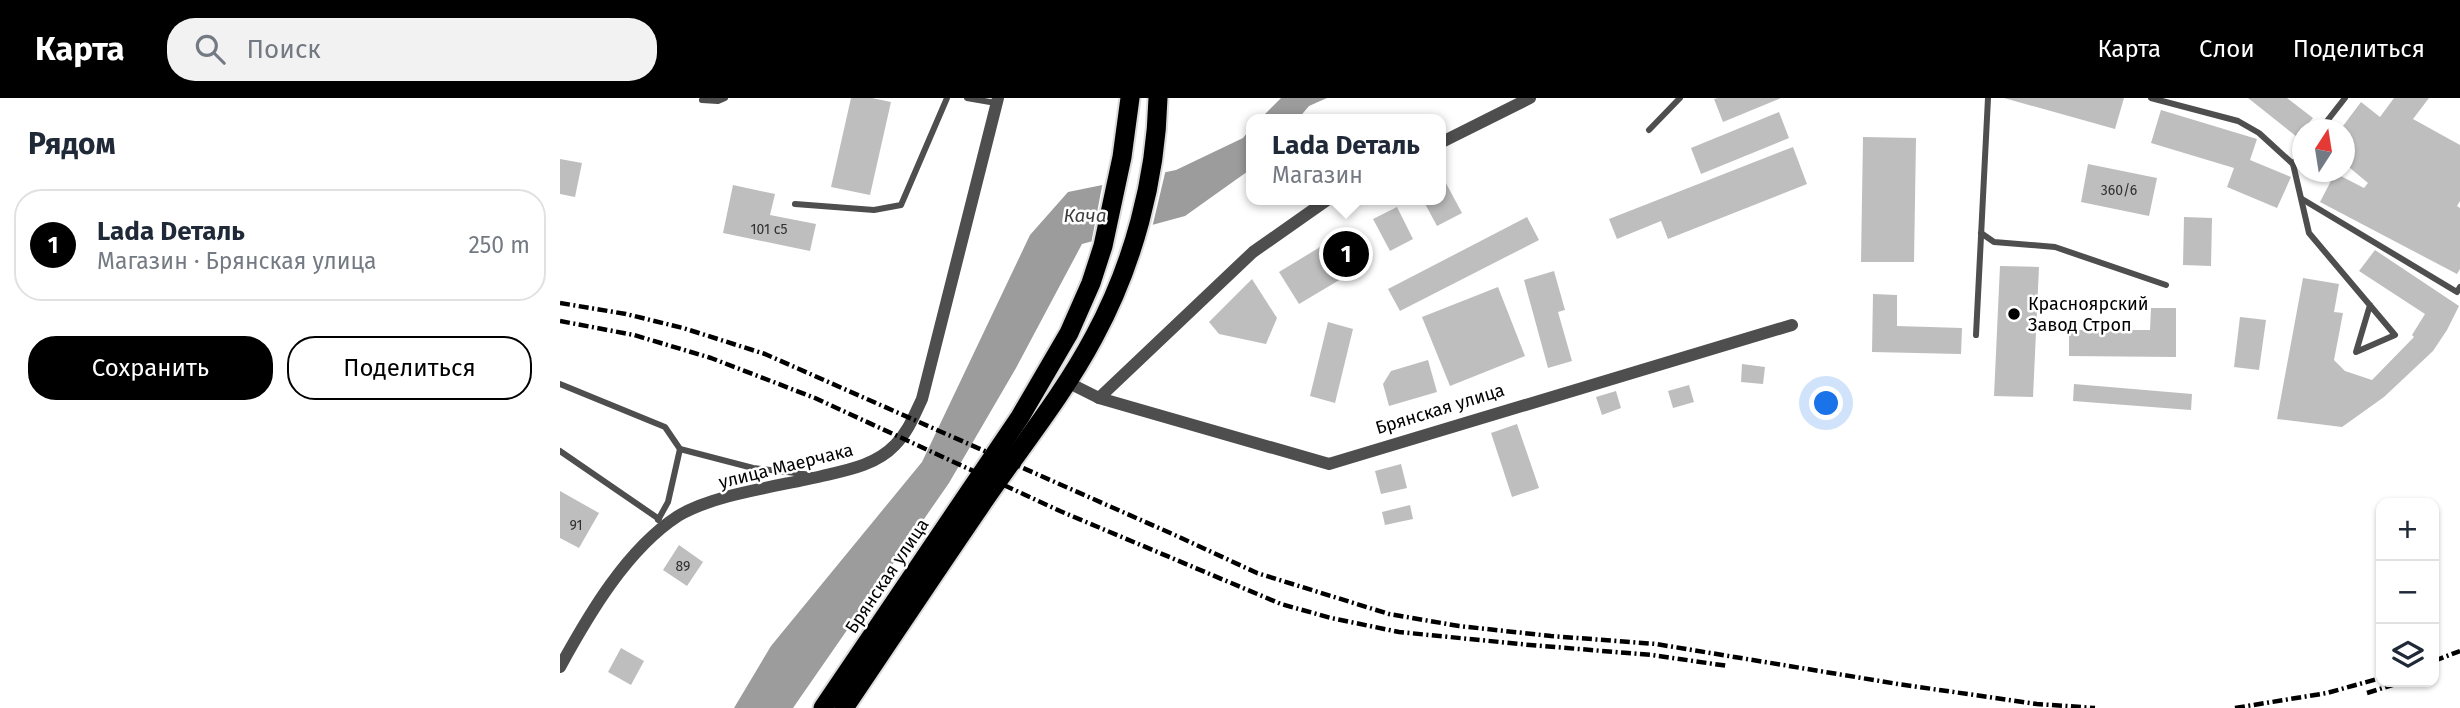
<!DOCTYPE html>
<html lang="ru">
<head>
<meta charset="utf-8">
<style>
	:root { --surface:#fff; --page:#f2f2f3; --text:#1f2937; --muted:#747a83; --line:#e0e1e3; --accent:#000 }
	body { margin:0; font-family:"Fira Sans",sans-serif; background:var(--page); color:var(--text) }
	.controls { position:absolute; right:21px; bottom:21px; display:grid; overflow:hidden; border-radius:14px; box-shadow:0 2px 5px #0004 }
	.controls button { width:63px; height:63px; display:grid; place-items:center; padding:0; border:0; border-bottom:2px solid var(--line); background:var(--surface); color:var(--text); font:35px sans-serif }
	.compass { position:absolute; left:1732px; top:21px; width:63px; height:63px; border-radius:50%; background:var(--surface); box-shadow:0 2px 5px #0004; rotate:12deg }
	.you { position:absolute; left:1267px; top:306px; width:24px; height:24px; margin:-18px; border:5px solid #fff; border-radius:50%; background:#1a73e8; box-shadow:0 0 0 10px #1a73e833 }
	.badge { display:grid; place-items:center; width:46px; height:46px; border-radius:50%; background:var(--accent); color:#fff; font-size:23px; font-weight:700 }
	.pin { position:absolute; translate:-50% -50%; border:4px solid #fff; box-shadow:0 2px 7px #0006 }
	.popup { position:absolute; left:686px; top:16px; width:200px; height:91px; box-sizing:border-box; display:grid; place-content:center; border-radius:14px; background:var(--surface); filter:drop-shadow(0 2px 5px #0005); font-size:23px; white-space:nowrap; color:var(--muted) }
	.popup b { font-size:26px; color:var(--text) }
	.popup::after { content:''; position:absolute; left:50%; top:100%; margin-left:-14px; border:14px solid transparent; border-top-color:var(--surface) }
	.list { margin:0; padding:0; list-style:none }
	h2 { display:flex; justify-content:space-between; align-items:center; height:91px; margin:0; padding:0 28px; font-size:30px }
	h2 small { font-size:23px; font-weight:400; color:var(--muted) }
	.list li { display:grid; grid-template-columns:46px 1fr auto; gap:21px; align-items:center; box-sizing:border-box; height:112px; margin:0 14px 14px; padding:0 14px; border:2px solid var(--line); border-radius:28px }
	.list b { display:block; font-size:26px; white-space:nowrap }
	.list p { margin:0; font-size:23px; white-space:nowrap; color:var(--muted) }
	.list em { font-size:23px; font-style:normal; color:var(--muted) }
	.actions { display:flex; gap:14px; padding:21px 28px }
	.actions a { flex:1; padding:16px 0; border:2px solid var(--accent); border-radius:28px; text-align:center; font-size:24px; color:var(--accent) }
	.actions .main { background:var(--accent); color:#fff }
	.icon { flex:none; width:38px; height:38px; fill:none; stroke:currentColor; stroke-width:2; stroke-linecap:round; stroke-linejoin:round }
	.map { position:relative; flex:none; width:1900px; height:610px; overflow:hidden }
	header { display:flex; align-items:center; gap:42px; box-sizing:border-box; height:98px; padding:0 35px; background:var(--accent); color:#fff }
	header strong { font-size:33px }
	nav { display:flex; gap:38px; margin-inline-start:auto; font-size:24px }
	.search { width:490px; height:63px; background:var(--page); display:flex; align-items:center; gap:18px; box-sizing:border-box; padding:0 24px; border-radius:28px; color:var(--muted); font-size:26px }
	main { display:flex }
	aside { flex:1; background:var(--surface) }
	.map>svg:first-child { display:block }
	.water { fill:#9c9c9c }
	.pier { fill:#fff }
	.building { fill:#bebebe }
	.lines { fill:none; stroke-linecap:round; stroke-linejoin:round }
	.trunk-casing { stroke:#dbdbdb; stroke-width:23 }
	.service { stroke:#4e4e4e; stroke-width:6 }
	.minor { stroke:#4e4e4e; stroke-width:12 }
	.trunk { stroke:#000; stroke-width:19 }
	.rail { stroke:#000; stroke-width:4.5; stroke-dasharray:10 3.5 2 3.5; stroke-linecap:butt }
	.poi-dot { fill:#000; stroke:#fff; stroke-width:2.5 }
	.labels { text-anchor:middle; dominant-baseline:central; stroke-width:5; stroke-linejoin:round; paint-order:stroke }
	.number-label { font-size:14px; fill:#303030 }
	.poi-label { font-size:18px; fill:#000; stroke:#fff; text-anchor:start }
	.street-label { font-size:18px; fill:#000; stroke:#fff }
	.water-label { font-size:19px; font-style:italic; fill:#3d3d3d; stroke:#fff }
</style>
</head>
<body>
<header>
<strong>Карта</strong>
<div class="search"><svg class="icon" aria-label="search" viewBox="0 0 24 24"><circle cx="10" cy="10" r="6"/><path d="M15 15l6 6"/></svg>Поиск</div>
<nav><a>Карта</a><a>Слои</a><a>Поделиться</a></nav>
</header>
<main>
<aside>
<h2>Рядом<small></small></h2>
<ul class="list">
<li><span class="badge">1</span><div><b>Lada Dеталь</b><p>Магазин · Брянская улица</p></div><em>250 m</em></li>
</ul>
<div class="actions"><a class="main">Сохранить</a><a>Поделиться</a></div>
</aside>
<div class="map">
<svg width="1900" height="610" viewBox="0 0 1900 610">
	<rect width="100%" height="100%" fill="#fff"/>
	<g class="water">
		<path d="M721 0H767L749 8 738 21H700Z"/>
		<path d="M691 30V71L625 118 522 146 456 270 389 385 233 610H174L211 548 362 364 470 137 508 94 616 72 683 40Z"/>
	</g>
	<path class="pier" d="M606 71 592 130 531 146 543 83Z"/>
	<g class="building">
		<path d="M291 0H312L331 4 310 97 271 89Z"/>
		<path d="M1158 0H1221L1163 24 1154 1Z"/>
		<path d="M1444 0H1564L1555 31Z"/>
		<path d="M1688 0H1727L1753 20 1737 39Z"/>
		<path d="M1834 0H1869L1853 21 1900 47V103L1897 108 1900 110V171L1897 176 1760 104 1775 75 1804 90 1808 85 1784 65V32H1780L1801 4 1820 19Z"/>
		<path d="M1601 12 1697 41 1690 62 1731 79 1717 110 1667 89 1674 70 1591 45Z"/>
		<path d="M1219 14 1229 40 1141 76 1131 50Z"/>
		<path d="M1303 39 1356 40 1354 164H1301Z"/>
		<path d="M1233 49 1247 86 1108 141 1101 123 1057 141 1049 121Z"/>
		<path d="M0 61 22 65 15 99 0 96Z"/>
		<path d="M1528 66 1597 80 1589 118 1521 104Z"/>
		<path d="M880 74 902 115 877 128 863 102H880Z"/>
		<path d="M173 87 215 96 210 117 256 126 250 153 163 135Z"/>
		<path d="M837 109 853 141 830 153 813 121Z"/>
		<path d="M967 119 979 142 840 213 828 191Z"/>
		<path d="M1624 119 1652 120 1651 168 1623 167Z"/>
		<path d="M788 132 808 165 739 206 719 174Z"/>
		<path d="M1815 152 1899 208 1887 232 1873 253 1824 299 1782 329 1717 321 1743 180 1779 186 1774 214 1783 215 1774 262 1785 273 1812 282 1854 239 1852 237 1865 216 1799 173Z"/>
		<path d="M1440 168 1479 169 1473 299 1434 298Z"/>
		<path d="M994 173 1005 212 998 214 1012 263 988 270 964 182Z"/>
		<path d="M692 181 717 220 706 246 659 236 649 224Z"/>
		<path d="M938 189 965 258 890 288 862 219Z"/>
		<path d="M1313 196 1337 197V228L1402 230 1401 256 1312 254Z"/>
		<path d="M1591 210H1616V259L1509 258V232H1590Z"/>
		<path d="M1680 219 1706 222 1699 272 1674 269Z"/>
		<path d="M768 224 793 231 775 305 750 298Z"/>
		<path d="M868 262 877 294 829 308 823 286 831 273Z"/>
		<path d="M1182 266 1205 269 1203 286 1181 284Z"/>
		<path d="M1514 286 1632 296 1631 312 1513 303Z"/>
		<path d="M1129 287 1134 304 1113 310 1108 293Z"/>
		<path d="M1056 293 1061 310 1042 317 1036 299Z"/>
		<path d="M957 326 979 390 952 399 931 335Z"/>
		<path d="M841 366 847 390 821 396 815 373Z"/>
		<path d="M0 393 39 415 19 450 0 440Z"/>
		<path d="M850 407 853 421 825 427 822 414Z"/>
		<path d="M119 447 143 464 127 488 103 472Z"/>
		<path d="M61 550 84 563 71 587 48 574Z"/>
	</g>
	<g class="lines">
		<g class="trunk-casing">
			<g id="trunk">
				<path d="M263 610 460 319 509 235 531 185 543 148 562 59 570 0"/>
				<path d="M284 610C330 542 375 474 421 407 459 351 502 299 534 239 573 167 596 82 598 0"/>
			</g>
		</g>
		<g class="service">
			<path d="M407 0 436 5"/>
			<path d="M1591 0 1678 23 1699 35 1733 66 1742 54"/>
			<path d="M142 2 158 3 165 0"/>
			<path d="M1089 32 1120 0"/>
			<path d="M1760 32 1785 0"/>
			<path d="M1733 66 1749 135 1835 237 1796 254 1810 207"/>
			<path d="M1742 101 1897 194 1900 189"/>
			<path d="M235 106 314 112 341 107 387 0"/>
			<path d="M1421 135 1434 144 1495 149 1606 187"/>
			<path d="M1416 237 1428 0"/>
			<path d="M0 286 105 329 120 351 193 370 252 377"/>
			<path d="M0 353 99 421"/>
			<path d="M98 422 108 404 120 351"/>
		</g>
		<g class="minor">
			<path d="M880 45 970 0"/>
			<path d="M507 284 539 300 769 366 1232 227"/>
			<path d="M539 300 693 154 767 102"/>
			<path d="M0 569C29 516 67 451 118 418 154 396 221 388 262 378 288 372 316 367 335 347 348 334 354 318 362 301L438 0"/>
		</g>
		<use href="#trunk" class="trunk"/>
		<g class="rail">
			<path d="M0 205 66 216 123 230 205 256 617 438 697 475 829 516 899 528 991 538 1096 546 1338 586 1477 606 1535 610"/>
			<path d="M0 223 74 237 151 260 255 300 500 413 721 506 771 520 839 534 970 547 1092 557 1168 568"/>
			<path d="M1874 563 1900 553"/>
			<path d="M1807 595 1842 584"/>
			<path d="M1675 610 1767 595 1821 580"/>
		</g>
	</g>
	<circle class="poi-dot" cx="1454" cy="216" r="7"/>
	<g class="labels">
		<g class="number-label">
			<text x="1559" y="92">360/6</text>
			<text x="209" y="131">101 с5</text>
			<text x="16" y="427">91</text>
			<text x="123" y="468">89</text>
		</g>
		<g class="poi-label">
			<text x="1468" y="206">Красноярский<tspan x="1468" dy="21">Завод Строп</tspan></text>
		</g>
		<g class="street-label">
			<text transform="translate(880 311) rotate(-17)">Брянская улица</text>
			<text transform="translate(226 368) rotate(-14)">улица Маерчака</text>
			<text transform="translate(327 478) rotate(-56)">Брянская улица</text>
		</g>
		<g class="water-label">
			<text x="525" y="117">Кача</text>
		</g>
	</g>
</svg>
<div class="controls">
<button>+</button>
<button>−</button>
<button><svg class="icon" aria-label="layers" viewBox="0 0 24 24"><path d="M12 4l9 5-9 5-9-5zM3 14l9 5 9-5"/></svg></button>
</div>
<svg class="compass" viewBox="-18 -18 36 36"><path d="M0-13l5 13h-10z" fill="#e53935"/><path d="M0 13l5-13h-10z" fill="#747a83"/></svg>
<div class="you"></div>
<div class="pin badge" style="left:786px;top:156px">1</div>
<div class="popup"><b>Lada Dеталь</b>Магазин</div>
</div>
</main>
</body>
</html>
